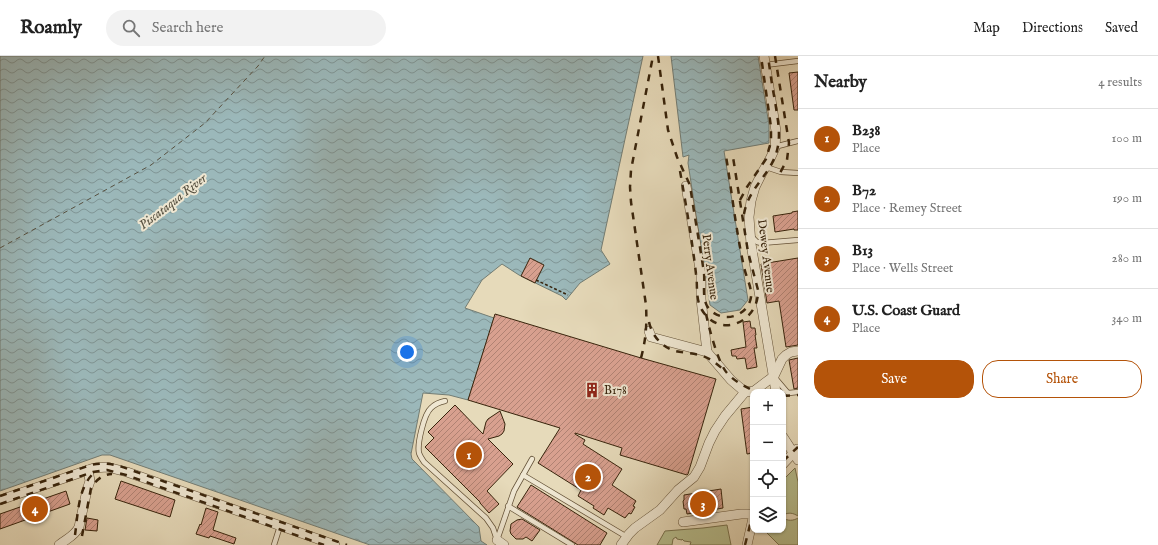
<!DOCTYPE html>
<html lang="en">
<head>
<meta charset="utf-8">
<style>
	:root { --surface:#fff; --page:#f2f2f2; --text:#222; --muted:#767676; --line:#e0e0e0; --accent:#b45309 }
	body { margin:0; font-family:"IM FELL English",serif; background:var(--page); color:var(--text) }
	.controls { position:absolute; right:12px; bottom:12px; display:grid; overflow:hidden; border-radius:8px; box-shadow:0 1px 3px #0004 }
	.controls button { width:36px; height:36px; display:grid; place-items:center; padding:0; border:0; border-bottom:1px solid var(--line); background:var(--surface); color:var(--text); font:20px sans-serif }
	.you { position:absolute; left:407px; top:296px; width:14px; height:14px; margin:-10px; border:3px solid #fff; border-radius:50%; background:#1a73e8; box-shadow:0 0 0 6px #1a73e833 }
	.badge { display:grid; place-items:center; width:26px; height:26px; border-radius:50%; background:var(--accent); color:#fff; font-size:13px; font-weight:700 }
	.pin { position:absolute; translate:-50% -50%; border:2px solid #fff; box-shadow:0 1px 4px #0006 }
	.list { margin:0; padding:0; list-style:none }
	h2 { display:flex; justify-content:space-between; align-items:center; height:52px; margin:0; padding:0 16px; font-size:17px }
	h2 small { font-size:13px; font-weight:400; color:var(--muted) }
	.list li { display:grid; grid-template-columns:26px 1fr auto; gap:12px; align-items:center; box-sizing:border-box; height:60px; padding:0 16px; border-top:1px solid var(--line) }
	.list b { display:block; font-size:15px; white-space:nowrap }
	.list p { margin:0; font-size:13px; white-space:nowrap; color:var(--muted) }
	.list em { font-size:13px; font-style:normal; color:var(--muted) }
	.actions { display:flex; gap:8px; padding:12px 16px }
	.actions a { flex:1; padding:9px 0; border:1px solid var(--accent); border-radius:16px; text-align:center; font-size:14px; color:var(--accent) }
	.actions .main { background:var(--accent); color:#fff }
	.icon { flex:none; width:22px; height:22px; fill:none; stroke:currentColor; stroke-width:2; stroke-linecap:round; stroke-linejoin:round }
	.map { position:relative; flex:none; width:798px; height:489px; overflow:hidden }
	header { display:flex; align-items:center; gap:24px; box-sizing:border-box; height:56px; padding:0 20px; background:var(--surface); border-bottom:1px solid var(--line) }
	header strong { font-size:19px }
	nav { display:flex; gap:22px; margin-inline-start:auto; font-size:14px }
	.search { width:280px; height:36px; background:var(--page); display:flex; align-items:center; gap:10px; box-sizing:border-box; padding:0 14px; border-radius:22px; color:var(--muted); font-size:15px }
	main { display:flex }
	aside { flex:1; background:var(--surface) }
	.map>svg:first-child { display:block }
	.green { fill:#b7bf8f; stroke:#78724e }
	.water { fill:url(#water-waves); stroke:#737d74 }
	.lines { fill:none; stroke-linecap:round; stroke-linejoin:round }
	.ferry { stroke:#565040; stroke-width:1; stroke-dasharray:5 4; stroke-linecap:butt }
	.building { fill:url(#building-hatch); stroke:#38240c }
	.service-casing { stroke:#645238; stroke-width:6 }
	.minor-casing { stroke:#645238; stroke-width:10 }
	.path { stroke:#38240c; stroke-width:1.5; stroke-dasharray:3 2; stroke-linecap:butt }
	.service { stroke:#efe7d2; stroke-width:4.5 }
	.minor { stroke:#efe7d2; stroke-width:9 }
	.rail { stroke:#38240c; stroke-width:2.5; stroke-dasharray:7 7; stroke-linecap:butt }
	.labels { text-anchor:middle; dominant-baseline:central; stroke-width:4; stroke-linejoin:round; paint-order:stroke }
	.street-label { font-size:12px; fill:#38240c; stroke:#efe7d2 }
	.poi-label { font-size:12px; fill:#38240c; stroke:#efe7d2; text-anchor:start }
	.water-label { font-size:13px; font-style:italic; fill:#565040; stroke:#efe7d2 }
</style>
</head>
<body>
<header>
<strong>Roamly</strong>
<div class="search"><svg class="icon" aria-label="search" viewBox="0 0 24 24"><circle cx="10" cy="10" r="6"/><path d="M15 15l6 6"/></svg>Search here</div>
<nav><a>Map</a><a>Directions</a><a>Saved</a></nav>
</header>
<main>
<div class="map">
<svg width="798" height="489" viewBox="0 0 798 489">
	<defs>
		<pattern id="water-waves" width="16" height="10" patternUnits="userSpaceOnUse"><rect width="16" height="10" fill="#9bb8ba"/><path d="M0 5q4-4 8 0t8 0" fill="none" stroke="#7f9596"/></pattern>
		<pattern id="building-hatch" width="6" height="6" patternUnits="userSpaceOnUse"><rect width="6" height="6" fill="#d8a08f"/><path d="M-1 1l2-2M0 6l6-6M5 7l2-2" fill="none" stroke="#b08273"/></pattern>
	</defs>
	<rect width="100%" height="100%" fill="#e6daba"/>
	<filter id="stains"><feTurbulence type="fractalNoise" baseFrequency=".005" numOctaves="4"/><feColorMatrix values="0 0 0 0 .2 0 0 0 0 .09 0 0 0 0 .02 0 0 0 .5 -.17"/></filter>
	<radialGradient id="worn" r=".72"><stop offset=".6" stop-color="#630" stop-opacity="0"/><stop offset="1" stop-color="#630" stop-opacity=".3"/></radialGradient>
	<g class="green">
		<path d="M795 412 798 426V460C793 457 789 456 783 459V424Z"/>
		<path d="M783 462C788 465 793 465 798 462V489H779L764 474H783Z"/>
		<path d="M727 469 731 489H690L691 486 684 485 682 483V484L677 483 676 481 673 483 672 489H657L665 475 703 472Z"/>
	</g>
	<g class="water">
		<path d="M0 0H643L601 194 610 208 580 227 566 244 562 240 519 219 502 208 482 224 465 252 494 262 468 344 449 339 423 337 411 398 412 403 479 471 481 485 487 489H370L110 399H102L0 435Z"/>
		<path d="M671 0H758L769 69V87L724 95 748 244 740 254 721 257 710 249 688 107 689 99 683 101Z"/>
	</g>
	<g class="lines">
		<path class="ferry" d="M0 192 151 109 205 67 258 10 265 0"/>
	</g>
	<g class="building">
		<path d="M798 16V54H794L789 17Z"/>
		<path d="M798 155V174H794V173L775 176 773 160 792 157V156Z"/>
		<path d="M530 202 544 209 535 227 521 220Z"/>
		<path d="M798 202V289L786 291 779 245 767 247 761 208Z"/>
		<path d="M495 258 641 302 716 323 688 418 687 419 620 399 622 392 575 377V378L585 384 583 388 622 413 612 429 636 445 633 450 635 451 631 458 629 457 625 462 608 452 604 459 593 452 594 450 578 440 581 434 538 407 560 372 468 344Z"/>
		<path d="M750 265 751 272H755L756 279H755L757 292H754L757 311 747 313 745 302 737 303 736 300H732L731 294 746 291 743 266Z"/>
		<path d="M798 302V332L794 333 789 304Z"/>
		<path d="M455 349 483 378 486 366 488 363 500 355 505 368 504 375 502 378 499 380 488 383 513 408 487 435 499 448 489 457 480 447V446L425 391 434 382 428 376Z"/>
		<path d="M753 351V397L747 398 741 353Z"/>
		<path d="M121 425 175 444 170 461 115 443Z"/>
		<path d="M531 429 607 477 600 489H578L517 451Z"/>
		<path d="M721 433 723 452 687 458 686 453H684L683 445 684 444V439Z"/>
		<path d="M66 435 70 448 0 473V458Z"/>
		<path d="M206 452 218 456 213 474 236 482 234 488 210 480 209 482 196 478 200 468 201 469Z"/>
		<path d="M87 462 98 464 97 475 85 474Z"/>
		<path d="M522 463 540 474 532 485 526 481 523 483H516L511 478 510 475 511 468 517 464Z"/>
	</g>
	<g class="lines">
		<g class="service-casing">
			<g id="service">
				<path d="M765 9 798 5"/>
				<path d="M775 92 778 90 798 85"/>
				<path d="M766 111 781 116 798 117"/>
				<path d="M752 181 757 186 761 187 798 184"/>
				<path d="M776 323 787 336 789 337 798 336"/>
				<path d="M445 345C440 346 435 348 431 352 424 358 417 388 419 397 420 400 422 403 424 406L486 462 493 472 497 484"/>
				<path d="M523 419 627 481"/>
				<path d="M508 450 572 489"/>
				<path d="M497 484 514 435 532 403"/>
				<path d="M274 489 280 470"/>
			</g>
		</g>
		<g class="minor-casing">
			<g id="minor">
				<path d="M764 0 776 75 775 92 770 103 762 117 755 131 751 145 749 161 751 188 776 336"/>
				<path d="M686 130 701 219V243L707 296"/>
				<path d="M649 275 651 281 707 296 731 324 745 336 754 335 774 320 782 303 786 299 791 296 798 295"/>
				<path d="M783 381 798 404"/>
				<path d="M783 408 797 393"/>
				<path d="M0 444 94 412 107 411 127 416 335 489"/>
				<path d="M683 466 741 458H753"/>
				<path d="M497 484 504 489"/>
				<path d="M59 489C66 483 75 480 79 471L87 434 90 425 88 414"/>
				<path d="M621 489 629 478 635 472 660 454 678 434 694 421 700 411 709 387 715 375 725 360 745 336"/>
				<path d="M747 489 753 462"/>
			</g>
		</g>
		<path class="path" d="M536 224 568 239"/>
		<use href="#service" class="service"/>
		<use href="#minor" class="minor"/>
		<g class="rail">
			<path d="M658 0 668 74 677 101 689 127 691 136C695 163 700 190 704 217 705 228 702 240 707 250 714 261 728 264 739 258 746 254 750 248 751 241 752 231 746 221 744 211 736 175 732 137 726 100"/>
			<path d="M775 0 789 87 787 104 780 117"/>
			<path d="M680 115C686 149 692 183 696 218 698 230 695 243 702 254 719 283 759 267 758 234L748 196 733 101"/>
			<path d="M740 144 747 131 766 103 771 86V71L761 0"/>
			<path d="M744 158C748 135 764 124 773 105 783 85 778 66 775 45 772 30 770 15 768 0"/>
			<path d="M706 258C709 272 718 307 727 317 735 326 746 331 756 336"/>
			<path d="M649 266C652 280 662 291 675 295 684 297 694 297 703 300 711 303 717 308 724 314"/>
			<path d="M641 302C646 283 647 269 646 249L631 146 630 131 631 114 653 0"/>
			<path d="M783 340 798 339"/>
			<path d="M783 405 798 391"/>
			<path d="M0 440 91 409C104 406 115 408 128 413L347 489"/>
			<path d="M0 448 93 416 107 414 126 419 324 489"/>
			<path d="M75 479C78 458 78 430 95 416"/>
			<path d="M82 480 91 432C96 424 103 418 112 418"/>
			<path d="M745 489 753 457"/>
		</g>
	</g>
	<defs>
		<g id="building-bare" transform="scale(1.2)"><path d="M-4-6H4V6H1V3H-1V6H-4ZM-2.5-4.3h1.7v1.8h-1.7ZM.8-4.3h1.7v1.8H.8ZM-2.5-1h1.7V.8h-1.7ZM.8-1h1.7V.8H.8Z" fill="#8f2418" stroke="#efe7d2" stroke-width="2.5" paint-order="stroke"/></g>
	</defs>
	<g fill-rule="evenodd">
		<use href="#building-bare" x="592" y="334"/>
	</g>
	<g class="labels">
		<g class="street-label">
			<text transform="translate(766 200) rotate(83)">Dewey Avenue</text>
			<text transform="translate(710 211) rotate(83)">Perry Avenue</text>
		</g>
		<g class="poi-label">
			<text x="604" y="334">B178</text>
		</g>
		<g class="water-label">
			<text transform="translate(173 146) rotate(-38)">Piscataqua River</text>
		</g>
	</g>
	<rect width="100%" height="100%" filter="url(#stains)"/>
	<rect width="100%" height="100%" fill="url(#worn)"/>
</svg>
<div class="controls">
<button>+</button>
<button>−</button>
<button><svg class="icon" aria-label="locate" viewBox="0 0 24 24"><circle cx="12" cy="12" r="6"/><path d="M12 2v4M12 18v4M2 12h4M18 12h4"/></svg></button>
<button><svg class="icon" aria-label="layers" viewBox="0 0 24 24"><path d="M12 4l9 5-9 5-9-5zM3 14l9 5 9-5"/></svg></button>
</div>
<div class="you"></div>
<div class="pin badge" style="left:469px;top:399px">1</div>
<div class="pin badge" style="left:588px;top:421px">2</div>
<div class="pin badge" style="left:703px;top:448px">3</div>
<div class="pin badge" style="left:35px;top:453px">4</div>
</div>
<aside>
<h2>Nearby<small>4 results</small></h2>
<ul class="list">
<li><span class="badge">1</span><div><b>B238</b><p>Place</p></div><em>100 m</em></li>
<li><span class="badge">2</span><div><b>B72</b><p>Place · Remey Street</p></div><em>190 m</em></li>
<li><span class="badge">3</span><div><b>B13</b><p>Place · Wells Street</p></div><em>280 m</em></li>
<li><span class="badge">4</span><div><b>U.S. Coast Guard</b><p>Place</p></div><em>340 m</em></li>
</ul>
<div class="actions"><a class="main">Save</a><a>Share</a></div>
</aside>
</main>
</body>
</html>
